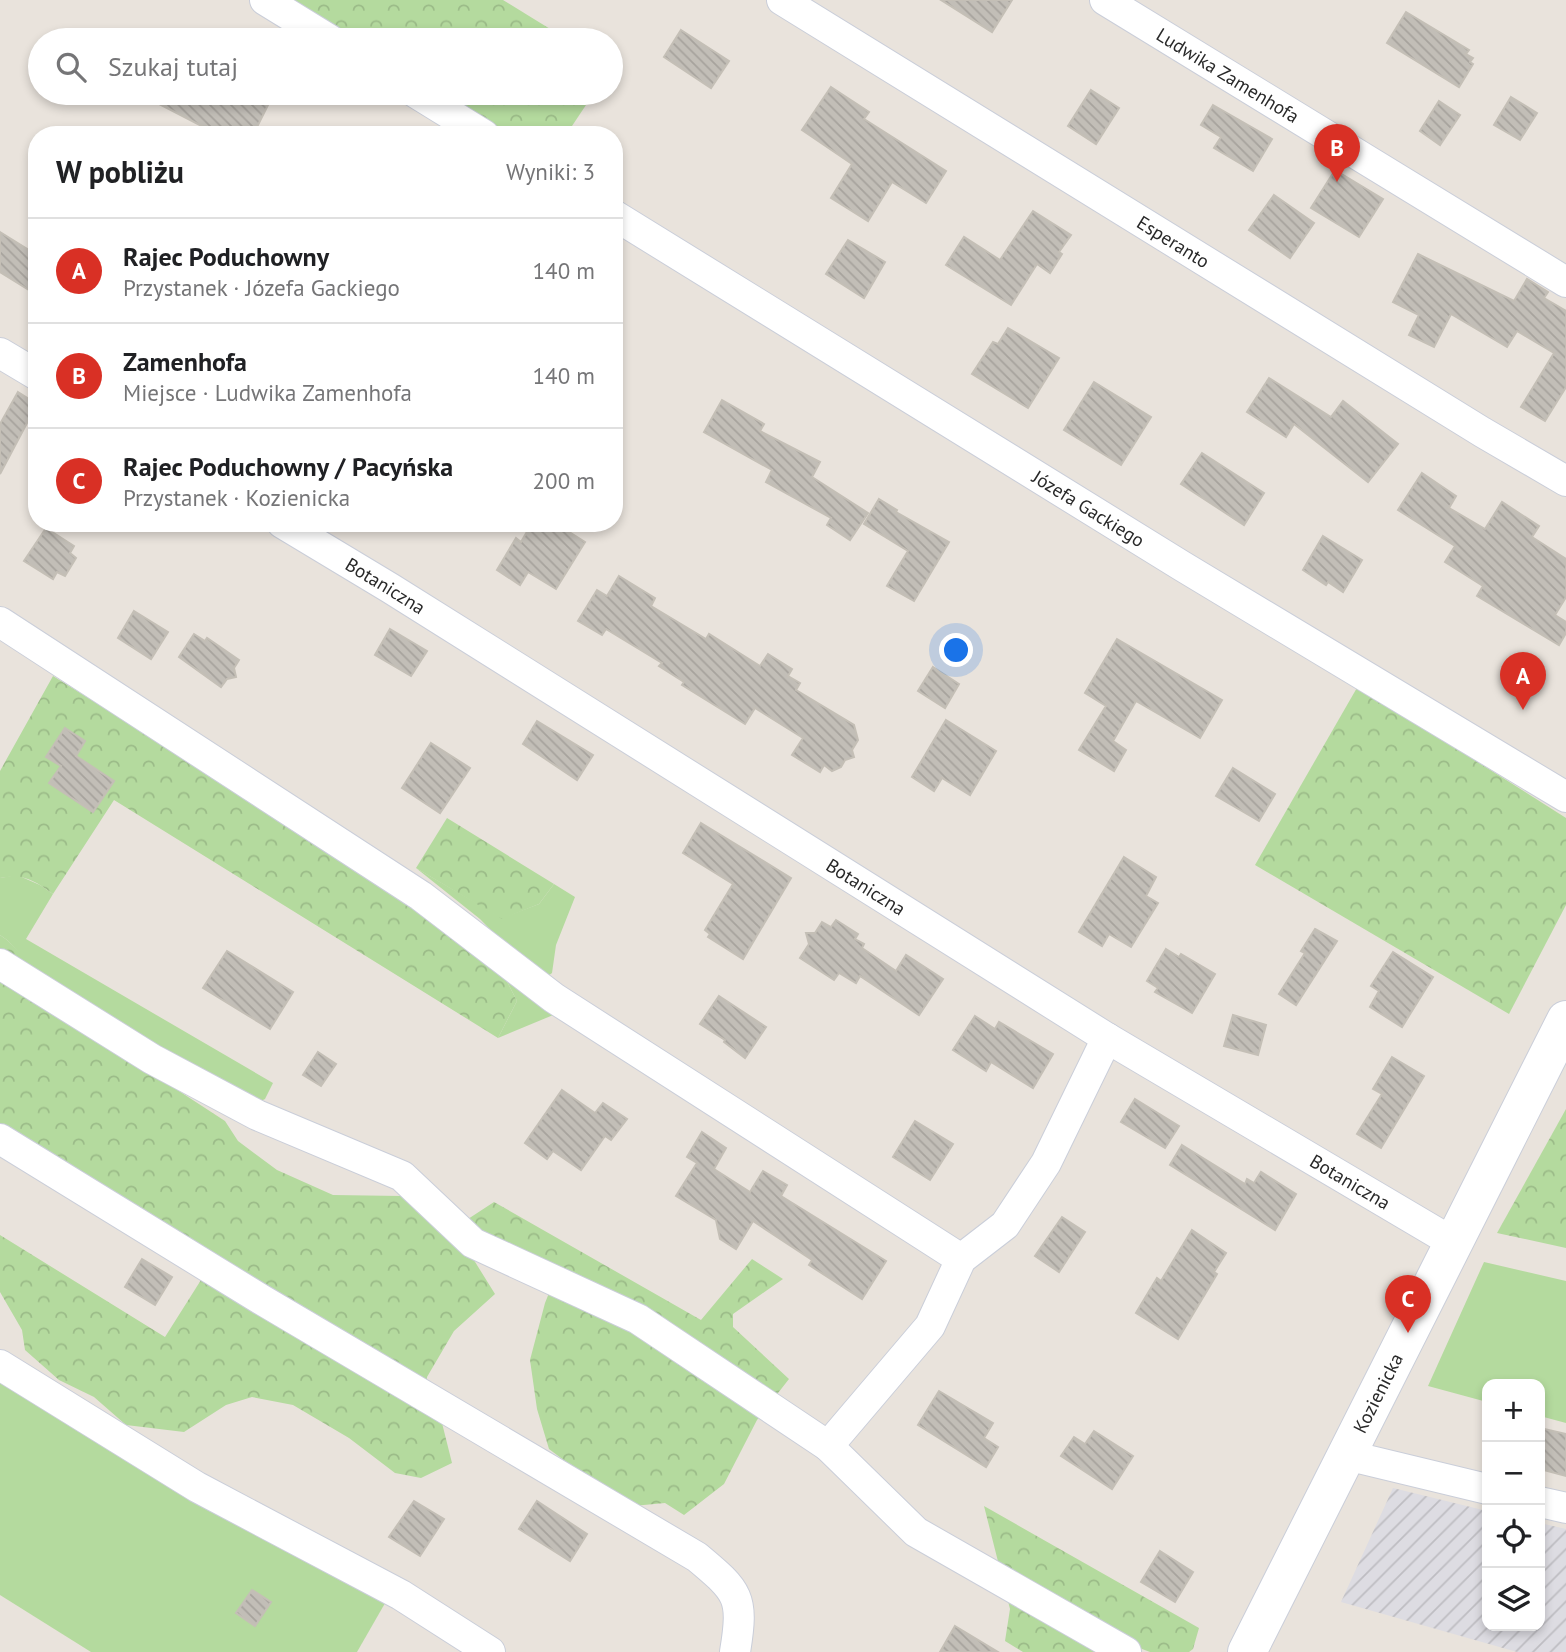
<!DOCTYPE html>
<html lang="pl">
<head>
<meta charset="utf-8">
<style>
	:root { --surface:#fff; --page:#f2f2f2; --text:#202124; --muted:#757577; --line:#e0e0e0; --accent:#d93025 }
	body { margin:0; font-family:"PT Sans",sans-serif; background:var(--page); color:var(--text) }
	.controls { position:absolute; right:21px; bottom:21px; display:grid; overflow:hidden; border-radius:14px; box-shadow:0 4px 10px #0003 }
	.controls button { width:63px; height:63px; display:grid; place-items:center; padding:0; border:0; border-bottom:2px solid var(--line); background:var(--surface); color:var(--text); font:35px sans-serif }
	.you { position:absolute; left:957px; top:651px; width:24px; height:24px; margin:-18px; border:5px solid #fff; border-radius:50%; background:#1a73e8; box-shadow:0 0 0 10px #1a73e833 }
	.badge { display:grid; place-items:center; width:46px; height:46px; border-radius:50%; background:var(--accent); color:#fff; font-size:23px; font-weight:700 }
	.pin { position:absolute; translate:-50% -58px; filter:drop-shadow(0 2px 4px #0008) }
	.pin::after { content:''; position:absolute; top:37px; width:24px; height:21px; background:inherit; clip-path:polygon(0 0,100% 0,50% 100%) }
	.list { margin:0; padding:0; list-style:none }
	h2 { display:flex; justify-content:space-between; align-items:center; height:91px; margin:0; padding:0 28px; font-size:30px }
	h2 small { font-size:23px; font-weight:400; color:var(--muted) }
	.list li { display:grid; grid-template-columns:46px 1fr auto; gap:21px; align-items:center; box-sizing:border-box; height:105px; padding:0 28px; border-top:2px solid var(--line) }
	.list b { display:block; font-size:26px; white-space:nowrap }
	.list p { margin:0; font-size:23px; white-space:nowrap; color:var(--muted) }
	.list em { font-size:23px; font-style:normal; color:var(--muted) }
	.icon { flex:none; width:38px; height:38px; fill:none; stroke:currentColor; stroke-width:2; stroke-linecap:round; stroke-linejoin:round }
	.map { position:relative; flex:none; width:1566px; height:1652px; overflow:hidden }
	.search { position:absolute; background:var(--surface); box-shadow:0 4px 10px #0003; left:28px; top:28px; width:595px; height:77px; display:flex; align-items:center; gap:18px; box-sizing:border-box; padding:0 24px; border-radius:38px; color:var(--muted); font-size:26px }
	.panel { position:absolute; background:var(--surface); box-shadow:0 4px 10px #0003; left:28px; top:126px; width:595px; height:406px; border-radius:28px }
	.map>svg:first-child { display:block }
	.industrial { fill:url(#industrial-furrows) }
	.grass { fill:#b4da9e }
	.forest { fill:url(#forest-crowns) }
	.building { fill:url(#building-back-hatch); stroke:#c4bfb6; stroke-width:2 }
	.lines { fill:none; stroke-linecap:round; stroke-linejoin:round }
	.minor-casing { stroke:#caced9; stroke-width:32 }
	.secondary-casing { stroke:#caced9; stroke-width:40 }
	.minor { stroke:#fff; stroke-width:30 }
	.secondary { stroke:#fff; stroke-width:38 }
	.labels { text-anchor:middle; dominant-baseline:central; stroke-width:6; stroke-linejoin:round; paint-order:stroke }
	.street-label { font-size:19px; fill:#292929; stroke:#fff }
</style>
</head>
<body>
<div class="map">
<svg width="1566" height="1652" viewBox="0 0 1566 1652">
	<defs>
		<pattern id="industrial-furrows" width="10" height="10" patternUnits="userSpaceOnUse" patternTransform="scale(1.75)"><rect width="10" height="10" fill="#dddce2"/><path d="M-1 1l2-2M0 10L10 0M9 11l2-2" fill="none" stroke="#bebdc2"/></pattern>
		<pattern id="forest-crowns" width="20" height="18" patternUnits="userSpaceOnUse" patternTransform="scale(1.75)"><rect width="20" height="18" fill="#b4da9e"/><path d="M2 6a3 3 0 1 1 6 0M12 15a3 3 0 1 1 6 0" fill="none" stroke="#9bbb88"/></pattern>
		<pattern id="building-back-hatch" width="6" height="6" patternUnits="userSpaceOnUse" patternTransform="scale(1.75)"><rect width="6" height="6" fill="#c2beb7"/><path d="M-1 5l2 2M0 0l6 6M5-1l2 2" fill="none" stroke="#a7a39d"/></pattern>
	</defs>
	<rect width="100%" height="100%" fill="#e9e3dc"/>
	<path class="industrial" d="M1393 1488 1487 1511V1626H1540V1523L1566 1529V1652H1517L1341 1602Z"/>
	<g class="grass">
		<path d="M416 868 502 918 539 904 554 884 575 897 556 945 552 973 544 979 520 960 480 919Z"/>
		<path d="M17 875 40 885 53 894 26 939 273 1083 265 1099 257 1103 226 1088 37 972 7 940 0 935V878Z"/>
		<path d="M501 970 558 1013 498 1038 517 1001Z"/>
		<path d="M1484 1262 1566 1281V1423L1540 1416V1384H1487V1402L1428 1386Z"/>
		<path d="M0 1377 388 1598 357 1652H91L0 1595Z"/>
	</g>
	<g class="forest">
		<path d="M288 0H503L568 40H353Z"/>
		<path d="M437 93H594L566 135H504Z"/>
		<path d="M53 676 372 874 501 970 517 1001 498 1038 114 800 53 894C33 880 25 874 0 878V771Z"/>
		<path d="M1358 686 1566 818V905L1509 1014 1255 865Z"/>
		<path d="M447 818 554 884 539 904 502 919 416 868Z"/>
		<path d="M0 935 7 940 116 1050 225 1121 238 1141 277 1170 333 1195 402 1196 472 1257 495 1294 454 1331 427 1377V1409L442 1423 452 1463 421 1478 395 1473 349 1438 293 1405 252 1397 226 1405 184 1432 126 1425 94 1397 59 1380 25 1350 22 1330 0 1292V1235L165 1337 201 1280 211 1258 0 1127Z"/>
		<path d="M1566 1109V1248L1497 1233Z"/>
		<path d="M494 1202 701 1320 752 1259 783 1279 733 1314V1327L789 1379 757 1420 724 1484 684 1515 665 1503 633 1506 606 1492 549 1449 537 1409 530 1360 545 1303 557 1273 496 1244 468 1219Z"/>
		<path d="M984 1506 1199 1628 1193 1649 1189 1652H1150L1121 1641 1096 1652H1023L1005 1641 1010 1609Z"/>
	</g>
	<g class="building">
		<path d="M941 0H1012L992 32Z"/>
		<path d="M1406 12 1469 50 1466 54 1473 58 1470 62 1473 64 1459 87 1387 43Z"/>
		<path d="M681 30 729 61 711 88 664 57Z"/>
		<path d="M831 87 869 112 864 119 946 171 926 203 892 182 868 221 831 198 852 164 802 130Z"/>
		<path d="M1091 90 1119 108 1096 144 1068 126Z"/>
		<path d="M138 93H253L270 101 253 135H219Z"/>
		<path d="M1511 97 1537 113 1520 140 1494 125Z"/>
		<path d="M1439 101 1460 115 1440 145 1420 131Z"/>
		<path d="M1213 105 1272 139 1253 171 1214 148 1221 137 1201 125Z"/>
		<path d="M1335 170 1383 199 1359 237 1311 208Z"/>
		<path d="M1274 195 1314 223 1290 258 1249 230Z"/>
		<path d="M1033 211 1071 235 1059 252 1062 254 1050 273 1037 264 1011 305 946 265 964 237 1000 260Z"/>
		<path d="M0 232 37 255V295L0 272Z"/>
		<path d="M848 240 885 262 864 298 826 274Z"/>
		<path d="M1418 254 1514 301 1527 279 1548 292 1544 298 1566 311V387L1545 421 1521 407 1554 353 1517 331 1507 347 1451 314 1434 347 1409 335 1419 315 1393 302Z"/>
		<path d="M1008 328 1059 358 1028 408 972 374 993 342 998 344Z"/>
		<path d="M1269 378 1331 417 1343 401 1398 444 1368 482 1294 424 1286 437 1247 412Z"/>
		<path d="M1094 382 1151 417 1121 465 1064 430Z"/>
		<path d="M18 392 37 404 0 474V424Z"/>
		<path d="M722 400 764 424 760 431 820 462 812 477 868 513 850 540 827 525 831 518 766 482 772 470 704 432Z"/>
		<path d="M1202 453 1264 493 1244 525 1181 484Z"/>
		<path d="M1422 473 1456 496 1449 508 1485 529 1502 502 1539 526 1532 537 1566 559V597L1555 615 1566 622V633L1559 645 1477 596 1483 586 1445 562 1455 546 1398 510Z"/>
		<path d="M879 499 897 510 896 512 949 542 914 601 887 586 908 551 864 524Z"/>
		<path d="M532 523H555L585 542 556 589 528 572 520 585 497 570 516 538 521 542Z"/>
		<path d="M46 528 74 546 70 553 76 558 65 576 57 572 53 579 24 561Z"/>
		<path d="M1323 536 1362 560 1343 592 1328 582 1326 585 1303 570Z"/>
		<path d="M619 576 655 598 651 606 706 639 709 634 760 666 768 654 792 669 788 676 800 683 796 690 854 725 858 740 852 750 854 757 845 760 841 767 832 771 824 765 820 772 792 755 803 738 755 708 745 724 682 685 684 682 659 666 662 663 606 629 602 635 578 621 597 590 607 596Z"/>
		<path d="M134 611 168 632 151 659 118 638Z"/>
		<path d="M390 629 427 651 411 676 375 655Z"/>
		<path d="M194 634 205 641 207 638 239 660 234 668 236 677 227 679 221 687 179 657Z"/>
		<path d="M1117 639 1222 700 1200 738 1136 701 1113 741 1126 750 1114 771 1079 750 1106 706 1085 693Z"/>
		<path d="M933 667 959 684 945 708 918 691Z"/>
		<path d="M946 720 996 751 970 795 942 778 934 791 912 777Z"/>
		<path d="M537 721 593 755 577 780 523 744Z"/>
		<path d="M65 728 85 741 76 756 114 781 93 812 49 783 61 766 46 757Z"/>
		<path d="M431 743 470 768 440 813 402 788Z"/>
		<path d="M1233 768 1275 794 1259 821 1216 796Z"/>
		<path d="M701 823 791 878 743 959 708 937 710 934 705 930 733 884 683 853Z"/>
		<path d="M1124 857 1156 877 1146 896 1158 903 1131 947 1109 934 1102 946 1079 932Z"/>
		<path d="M836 920 858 934 855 939 864 944 862 948 896 971 906 955 943 979 919 1015 860 976 856 983 839 973 834 980 800 958 809 944 806 933H815L822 922 831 927Z"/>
		<path d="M1315 929 1337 941 1296 1005 1279 994 1305 953 1301 951Z"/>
		<path d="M1166 949 1179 957 1181 954 1215 974 1192 1013 1155 992 1158 988 1147 981Z"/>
		<path d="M227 951 293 992 270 1029 203 988Z"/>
		<path d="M1393 952 1433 977 1402 1027 1370 1007 1379 991 1371 986Z"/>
		<path d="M719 996 766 1027 745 1058 724 1042 725 1040 700 1024Z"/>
		<path d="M1233 1015 1266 1025 1258 1055 1224 1046Z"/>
		<path d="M975 1016 995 1029 999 1022 1053 1054 1033 1088 991 1062 986 1071 953 1050Z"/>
		<path d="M318 1052 336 1064 321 1086 303 1075Z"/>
		<path d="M1392 1057 1424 1076 1381 1148 1357 1134 1382 1094 1373 1089Z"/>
		<path d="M562 1090 595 1113 603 1103 627 1119 611 1140 605 1136 581 1170 553 1151 547 1159 525 1143Z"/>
		<path d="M1135 1099 1179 1126 1165 1148 1121 1122Z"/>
		<path d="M915 1121 953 1144 930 1180 893 1157Z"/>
		<path d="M702 1132 726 1148 714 1169 750 1192 763 1171 787 1185 781 1196 886 1261 862 1299 809 1265 812 1260 753 1221 736 1249 720 1239 716 1220 676 1196 697 1163 687 1157Z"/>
		<path d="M1182 1145 1245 1184 1247 1179 1254 1183 1261 1172 1296 1194 1275 1230 1170 1165Z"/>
		<path d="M1062 1217 1085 1232 1059 1272 1035 1256Z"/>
		<path d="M1192 1230 1226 1253 1214 1272 1217 1274 1178 1339 1136 1313 1157 1278 1161 1281Z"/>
		<path d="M142 1259 172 1277 155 1305 125 1287Z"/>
		<path d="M939 1391 993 1423 984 1438 998 1447 986 1467 918 1425Z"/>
		<path d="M1540 1428 1566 1434V1476L1540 1469Z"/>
		<path d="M1094 1431 1133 1456 1112 1489 1061 1456 1074 1437 1085 1444Z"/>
		<path d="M414 1501 444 1519 420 1556 389 1537Z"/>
		<path d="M537 1501 587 1534 570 1561 519 1529Z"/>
		<path d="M1160 1551 1193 1572 1175 1602 1141 1582Z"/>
		<path d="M252 1590 271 1602 255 1626 236 1613Z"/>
		<path d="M955 1626 998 1652H940Z"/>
	</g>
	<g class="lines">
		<g class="minor-casing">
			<g id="minor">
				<path d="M265 0 330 40"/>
				<path id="s1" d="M782 0 1482 432 1566 481"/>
				<path id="s2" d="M1105 0 1566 282"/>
				<path d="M416 93 484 135"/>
				<path id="s3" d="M614 215 1182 566 1566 797"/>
				<path d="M0 353 37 375"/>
				<path id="s4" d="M282 523 390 588 1107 1038 1454 1243"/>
				<path d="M0 622 421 896 554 998 961 1259"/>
				<path d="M0 964 152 1059 257 1115 402 1176 473 1243 638 1319 828 1446 916 1532 1126 1652"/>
				<path d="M0 1139 262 1300 697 1557C739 1592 744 1597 735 1652"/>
				<path d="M0 1365 197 1487 401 1595 490 1652"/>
				<path d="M828 1446 930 1326 961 1259 1005 1225 1046 1163 1107 1038"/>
				<path d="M1346 1455 1487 1489"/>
				<path d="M1540 1502 1566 1508"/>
			</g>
		</g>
		<g class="secondary-casing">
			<g id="secondary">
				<path id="s5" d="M1247 1652 1566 1020"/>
			</g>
		</g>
		<use href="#minor" class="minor"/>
		<use href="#secondary" class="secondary"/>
	</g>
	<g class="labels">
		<g class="street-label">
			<text stroke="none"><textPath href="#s2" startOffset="144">Ludwika Zamenhofa</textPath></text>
			<text stroke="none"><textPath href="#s1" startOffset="460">Esperanto</textPath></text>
			<text stroke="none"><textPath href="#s3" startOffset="558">Józefa Gackiego</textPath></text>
			<text stroke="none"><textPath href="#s4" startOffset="121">Botaniczna</textPath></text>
			<text stroke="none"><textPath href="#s4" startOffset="688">Botaniczna</textPath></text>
			<text stroke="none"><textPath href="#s4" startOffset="1255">Botaniczna</textPath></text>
			<text stroke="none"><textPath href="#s5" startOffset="290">Kozienicka</textPath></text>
		</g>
	</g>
</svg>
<div class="controls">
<button>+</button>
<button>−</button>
<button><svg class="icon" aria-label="locate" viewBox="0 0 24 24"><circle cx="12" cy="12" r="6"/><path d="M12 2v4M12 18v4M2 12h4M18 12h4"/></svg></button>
<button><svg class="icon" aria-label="layers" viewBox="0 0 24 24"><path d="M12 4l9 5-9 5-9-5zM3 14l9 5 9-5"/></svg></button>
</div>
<div class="you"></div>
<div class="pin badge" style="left:1523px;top:710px">A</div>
<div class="pin badge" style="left:1337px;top:182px">B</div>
<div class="pin badge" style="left:1408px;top:1333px">C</div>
<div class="search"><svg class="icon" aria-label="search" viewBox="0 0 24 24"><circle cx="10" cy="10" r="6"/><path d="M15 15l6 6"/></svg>Szukaj tutaj</div>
<section class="panel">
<h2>W pobliżu<small>Wyniki: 3</small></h2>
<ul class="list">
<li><span class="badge">A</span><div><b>Rajec Poduchowny</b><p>Przystanek · Józefa Gackiego</p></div><em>140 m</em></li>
<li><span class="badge">B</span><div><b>Zamenhofa</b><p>Miejsce · Ludwika Zamenhofa</p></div><em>140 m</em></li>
<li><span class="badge">C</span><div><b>Rajec Poduchowny / Pacyńska</b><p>Przystanek · Kozienicka</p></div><em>200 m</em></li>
</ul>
</section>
</div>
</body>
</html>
